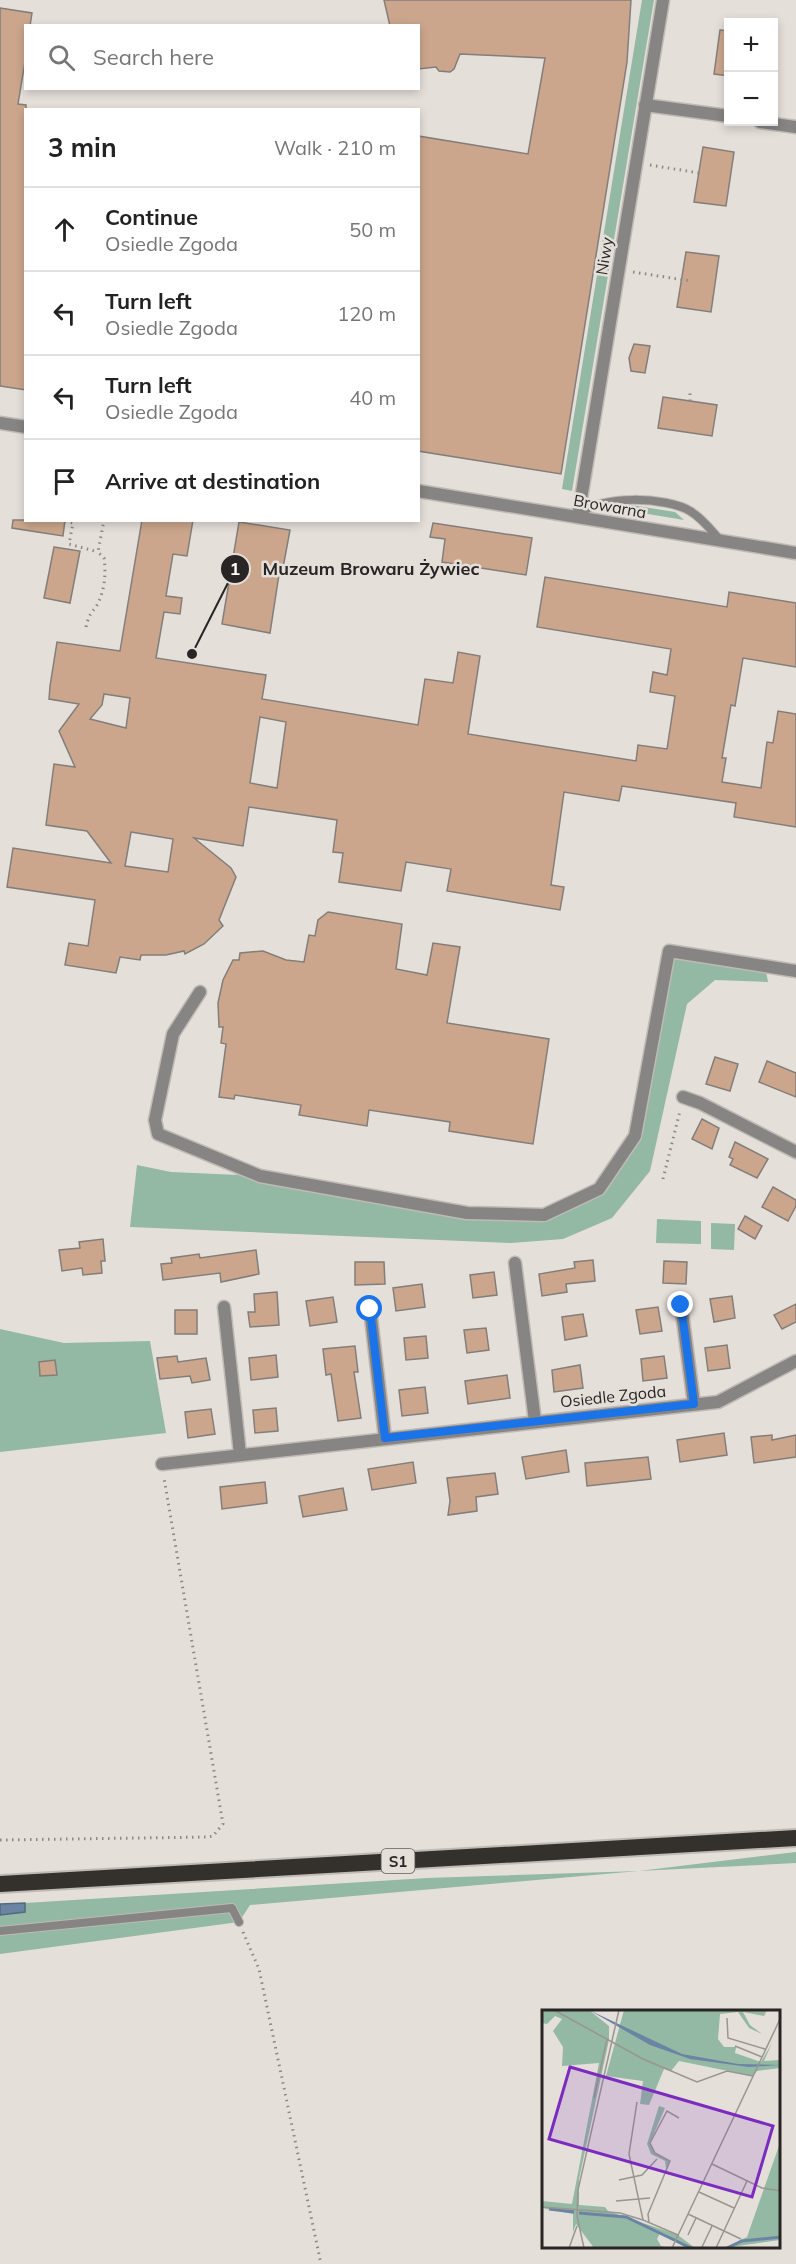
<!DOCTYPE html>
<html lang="en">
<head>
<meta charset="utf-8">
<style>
	:root { --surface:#fff; --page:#f6f6f6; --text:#222; --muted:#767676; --line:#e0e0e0 }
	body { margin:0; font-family:Mulish,sans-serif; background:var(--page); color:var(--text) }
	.controls { position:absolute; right:18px; top:18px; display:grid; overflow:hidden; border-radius:0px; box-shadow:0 3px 9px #0003 }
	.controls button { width:54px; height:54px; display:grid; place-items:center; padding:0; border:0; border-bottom:2px solid var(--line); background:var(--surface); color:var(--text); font:30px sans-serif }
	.stop { position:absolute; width:18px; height:18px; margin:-14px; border:4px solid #1a73e8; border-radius:50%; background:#fff }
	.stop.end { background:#1a73e8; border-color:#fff; box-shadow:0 2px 6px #0008 }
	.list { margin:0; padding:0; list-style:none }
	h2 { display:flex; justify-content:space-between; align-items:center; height:78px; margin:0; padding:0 24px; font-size:26px }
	h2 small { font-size:20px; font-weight:400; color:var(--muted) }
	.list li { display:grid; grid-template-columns:39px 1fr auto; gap:18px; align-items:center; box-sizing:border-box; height:84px; padding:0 24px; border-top:2px solid var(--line) }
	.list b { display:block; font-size:22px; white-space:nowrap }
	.list p { margin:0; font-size:20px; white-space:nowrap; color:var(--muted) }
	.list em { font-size:20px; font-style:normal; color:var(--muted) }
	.icon { flex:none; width:33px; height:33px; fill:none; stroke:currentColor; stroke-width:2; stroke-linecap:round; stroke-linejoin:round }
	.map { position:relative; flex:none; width:796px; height:2264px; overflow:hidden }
	.search { position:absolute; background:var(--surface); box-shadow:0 3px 9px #0003; left:24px; top:24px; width:396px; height:66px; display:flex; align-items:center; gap:15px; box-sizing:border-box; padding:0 21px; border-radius:0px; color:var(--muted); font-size:22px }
	.panel { position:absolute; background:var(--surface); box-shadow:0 3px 9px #0003; left:24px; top:108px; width:396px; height:414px; border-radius:0px }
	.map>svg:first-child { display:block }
	.green { fill:#93b8a4 }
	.water { fill:#6a85a4; stroke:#56687e; stroke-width:1.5 }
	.building { fill:#cba68c; stroke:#837e7a; stroke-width:1.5; fill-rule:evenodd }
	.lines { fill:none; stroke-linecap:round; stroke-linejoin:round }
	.service-casing { stroke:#bfbab6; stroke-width:10 }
	.minor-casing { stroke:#bfbab6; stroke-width:15 }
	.tertiary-casing { stroke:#bfbab6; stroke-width:15 }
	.trunk-casing { stroke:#bfbab6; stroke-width:20 }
	.path { stroke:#8d8885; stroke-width:3; stroke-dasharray:1.5 4.5; stroke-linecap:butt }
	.service { stroke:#878583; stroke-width:8 }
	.minor { stroke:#878583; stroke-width:12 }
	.tertiary { stroke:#878583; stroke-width:12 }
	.trunk { stroke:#34302c; stroke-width:16 }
	.route { stroke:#1a73e8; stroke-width:8 }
	.labels { text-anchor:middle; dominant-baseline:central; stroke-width:5; stroke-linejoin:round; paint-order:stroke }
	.shield { fill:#e5dfda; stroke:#615d5b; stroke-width:1.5 }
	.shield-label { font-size:15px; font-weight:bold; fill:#282524 }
	.street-label { font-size:16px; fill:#282524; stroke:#e5dfda }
	.inset-river { fill:none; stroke:#6a85a4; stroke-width:3 }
	.inset-road { fill:none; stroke:#999591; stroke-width:1.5 }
	.view { fill:#7b2cbf; fill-opacity:0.15; stroke:#7b2cbf; stroke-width:3 }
	.inset-edge { fill:none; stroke:#282524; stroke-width:3 }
	.leader { fill:none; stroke:#282524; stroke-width:2 }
	.callout-dot { fill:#282524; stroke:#e5dfda; stroke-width:2 }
	.mark-label { font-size:18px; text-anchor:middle; font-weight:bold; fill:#fff }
	.callout-label { font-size:18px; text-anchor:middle; font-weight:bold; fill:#282524; stroke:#e5dfda; stroke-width:5; stroke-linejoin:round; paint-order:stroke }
</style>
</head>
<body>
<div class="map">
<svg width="796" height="2264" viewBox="0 0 796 2264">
	<rect width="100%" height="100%" fill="#e5dfda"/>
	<g class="green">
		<path d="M642 0H654L572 491 562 489Z"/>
		<path d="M625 504 675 512 684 520 612 508 614 505Z"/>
		<path d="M669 951 765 966 768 982 715 980 687 1004 650 1171 612 1218 563 1239 511 1243 130 1227 137 1165 171 1172 260 1176 467 1213 544 1215 599 1189 635 1136Z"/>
		<path d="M657 1219 701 1221V1244L656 1243Z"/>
		<path d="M711 1223 735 1224 734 1250 711 1249Z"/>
		<path d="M0 1329 64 1343 150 1341 166 1433 0 1452Z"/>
		<path d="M796 1852V1863L639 1871 250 1905 239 1922 0 1954V1915L25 1912V1903L427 1878 639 1871Z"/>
	</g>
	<path class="water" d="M25 1903V1912L0 1915V1904Z"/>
	<g class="building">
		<path d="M384 0H631L627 62 561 474 418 451V136L528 154 545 58 460 54 454 69 450 72 439 71 436 67 418 69V26H390Z"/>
		<path d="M0 8 32 13 30 26H26V56L18 104 26 105V390L0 386Z"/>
		<path d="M720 30 729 31V76L714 74Z"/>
		<path d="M703 147 734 152 726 206 694 202Z"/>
		<path d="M686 252 719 256 711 312 677 307Z"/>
		<path d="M634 344 650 346 645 373 631 371 629 358Z"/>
		<path d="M663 397 717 405 712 436 658 428Z"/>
		<path d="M13 520H65L63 536 12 528Z"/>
		<path d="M142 520H193L187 556 173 554 166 596 182 598 180 614 164 612 156 658 266 675 262 699 418 725 425 679 453 683 458 652 480 656 468 734 636 761 638 745 667 749 675 696 650 692 653 672 667 675 671 649 537 627 545 577 727 607 729 592 796 603V667L743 658 735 706 731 705 722 758H726L722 782 761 788 767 742 773 743 778 711 796 714V827L734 817 736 803 622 786 619 801 564 792 551 885 564 887 560 910 447 891 451 869 406 862 401 891 339 882 343 853 333 852 337 820 249 807 243 846 194 838 231 868 236 877 219 920 223 926 204 944 185 954 184 951 166 955H141L140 960 120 957 116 973 65 965 69 943 88 946 95 900 7 887 13 848 111 863 87 831 46 825 54 764 75 767 59 731 79 704 49 699 50 686 57 642 120 651ZM104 694 130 698 126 728 90 719 102 705ZM260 717 286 722 277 788 250 783ZM131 832 173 839 168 872 125 866Z"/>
		<path d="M239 522 290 530 283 568H280L270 633 222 624Z"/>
		<path d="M433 523 532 538 526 575 442 562 445 539 430 537Z"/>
		<path d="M54 547 80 551 70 603 44 598Z"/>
		<path d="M328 912 402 924 396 969 427 975 433 943 460 947 447 1023 549 1039 533 1144 449 1131 450 1122 369 1110 367 1126 299 1115 301 1105 235 1095 234 1099 219 1097 226 1044 221 1043 223 1027H219L218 1003 223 980 233 960H239L240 953 263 951 286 960 304 962 309 935 315 936 318 920Z"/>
		<path d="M715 1057 738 1064 730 1091 706 1084Z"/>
		<path d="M767 1061 796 1073V1097L759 1082Z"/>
		<path d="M702 1119 719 1128 712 1149 692 1139Z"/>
		<path d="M735 1142 768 1159 757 1178 730 1165 733 1159 729 1157Z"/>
		<path d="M773 1187 796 1200V1206L788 1221 762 1207Z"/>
		<path d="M745 1216 762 1226 755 1239 738 1229Z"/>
		<path d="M103 1239 105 1261H101L102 1273 83 1275 82 1268 62 1271 59 1250 80 1248 79 1242Z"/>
		<path d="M256 1250 259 1274 221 1282 220 1273 163 1280 161 1264 172 1263 171 1258 199 1254 200 1258Z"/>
		<path d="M593 1260 595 1281 566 1284 567 1292 542 1296 539 1274 575 1268 574 1262Z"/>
		<path d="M664 1261 687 1262 686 1284 663 1283Z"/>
		<path d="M355 1262H384L385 1284 355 1285Z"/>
		<path d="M494 1272 497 1295 473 1298 470 1275Z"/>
		<path d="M422 1284 425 1307 396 1311 393 1288Z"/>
		<path d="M277 1292 279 1325 250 1327 248 1312H255L254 1294Z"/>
		<path d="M732 1296 735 1318 714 1322 710 1299Z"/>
		<path d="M333 1297 337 1322 310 1326 306 1301Z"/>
		<path d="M796 1304V1322L782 1329 774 1315Z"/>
		<path d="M658 1307 662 1331 640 1334 636 1310Z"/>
		<rect x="175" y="1310" width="22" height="24"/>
		<path d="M583 1314 587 1336 565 1340 562 1317Z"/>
		<path d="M486 1328 489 1350 467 1353 464 1330Z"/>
		<path d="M426 1336 428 1358 406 1360 404 1338Z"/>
		<path d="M727 1345 730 1368 708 1371 705 1348Z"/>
		<path d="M355 1346 358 1372H354L361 1418 338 1421 331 1374 326 1375 323 1349Z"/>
		<path d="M276 1355 278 1377 251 1380 249 1358Z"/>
		<path d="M177 1356 178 1362 206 1358 210 1380 192 1383 190 1376 160 1379 157 1358Z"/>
		<path d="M664 1356 667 1378 643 1381 641 1359Z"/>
		<path d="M55 1360 57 1375 40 1376 39 1362Z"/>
		<path d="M580 1365 583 1388 554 1392 552 1370Z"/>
		<path d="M507 1375 510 1398 468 1404 465 1381Z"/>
		<path d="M425 1387 428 1413 402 1416 399 1390Z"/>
		<path d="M276 1408 278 1431 255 1433 253 1410Z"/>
		<path d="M211 1409 215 1434 188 1438 185 1412Z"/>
		<path d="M724 1433 727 1455 680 1462 677 1440Z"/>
		<path d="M772 1435V1440L796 1435V1457L754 1463 751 1437Z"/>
		<path d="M566 1450 569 1472 526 1479 522 1457Z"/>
		<path d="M648 1457 651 1479 587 1486 585 1463Z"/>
		<path d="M413 1462 416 1483 372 1490 368 1469Z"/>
		<path d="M495 1473 498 1494 476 1497 477 1511 448 1515 450 1501 447 1478Z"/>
		<path d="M265 1482 267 1503 222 1509 220 1487Z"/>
		<path d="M343 1488 347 1510 303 1517 299 1496Z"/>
	</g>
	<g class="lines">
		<g class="service-casing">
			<g id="service">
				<path d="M579 515C599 494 667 497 690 511 702 518 711 530 720 540"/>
				<path d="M0 1931 232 1908 239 1922"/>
			</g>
		</g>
		<g class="minor-casing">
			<g id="minor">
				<path d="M645 105 728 116"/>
				<path d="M760 122 796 127"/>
				<path d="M578 517 663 0"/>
				<path d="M200 992 173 1034 155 1120 158 1134 260 1176 467 1213 544 1215 599 1189 635 1136 669 951 796 971"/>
				<path d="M683 1097 700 1103 796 1152"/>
				<path d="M515 1263 535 1421"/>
				<path d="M681 1305 694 1404"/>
				<path d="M224 1307 240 1454"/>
				<path d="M370 1309 385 1438"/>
				<path d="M162 1464 718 1402 796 1361"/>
			</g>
		</g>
		<g class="tertiary-casing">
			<g id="tertiary">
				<path d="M0 423 26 427"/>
				<path d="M418 491 796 553"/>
			</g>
		</g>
		<g class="trunk-casing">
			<path id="trunk" d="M0 1884 796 1838"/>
		</g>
		<g class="path">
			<path d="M650 165 699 173"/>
			<path d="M633 272 691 281"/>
			<path d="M690 401V392"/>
			<path d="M65 521 73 523 69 544 98 552"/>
			<path d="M86 627C90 609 94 613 99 601 105 588 106 572 104 558L98 552 104 520"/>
			<path d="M663 1179 680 1111"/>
			<path d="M0 1840 208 1837 213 1836 223 1824 164 1478"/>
			<path d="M243 1932 259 1969 321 2264"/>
		</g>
		<use href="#service" class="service"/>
		<use href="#minor" class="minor"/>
		<use href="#tertiary" class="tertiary"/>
		<use href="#trunk" class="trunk"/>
	</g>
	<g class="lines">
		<path class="route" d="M370 1309 385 1438 694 1404 681 1305"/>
	</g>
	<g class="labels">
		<rect class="shield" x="381.5" y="1849" width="33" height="24" rx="4.5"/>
		<g class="shield-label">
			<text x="398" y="1861">S1</text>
		</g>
		<g class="street-label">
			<text transform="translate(604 256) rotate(-81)">Niwy</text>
			<text transform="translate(610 506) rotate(10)">Browarna</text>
			<text transform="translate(613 1396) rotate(-6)">Osiedle Zgoda</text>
		</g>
	</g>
	<g transform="translate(542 2010)">
		<rect width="238" height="238" fill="#e5dfda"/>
		<path d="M0 0H47L67 16V30L37 169V195L63 197 66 201 136 225 153 238H144L118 223 115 229 119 236 127 238H52L34 214 31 222V204L0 198V191L30 194 57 53 20 56 21 37 11 21 20 9 13 6 5 14 0 13ZM82 0H225L222 6 201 2 208 15 220 24 207 18 196 2 178 4 176 29 182 37H194L193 43 219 52 230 33 222 51 238 50V58L215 61 211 66 137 51 129 61 122 59 107 95 98 94 101 71 64 66ZM117 96 123 98 108 133 113 143 128 151 124 159 123 151 109 144 105 134ZM238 133V230L182 238 205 227Z" fill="#93b8a4"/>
		<path d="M47 0 140 44 196 54 238 55 207 57 148 49 108 35Z" fill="#6a85a4"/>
		<path class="inset-river" d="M7 199 32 202M37 203 84 207 149 238M185 238 200 231 239 227"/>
		<path class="inset-road" d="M12 0 101 49 155 72 185 61 211 66M185 8 186 28 223 39M193 36 220 47M52 88 65 29M95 92 87 144 101 210 136 225M170 154 220 178 239 181M77 170 100 165 115 149M157 182 192 198M74 191 108 188M0 197 78 203 101 210M146 204 199 229M107 213 106 204 128 151 113 143 108 133 125 101 137 108M146 225 154 208M160 237 170 216M27 238 35 216M42 238 35 206 36 180 77 0M130 238 239 7M174 238 205 171"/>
		<path class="view" d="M28 57 231 116 210 187 7 129Z"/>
		<rect width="238" height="238" class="inset-edge"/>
	</g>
	<path class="leader" d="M192 654L235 569"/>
	<g class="callout-dot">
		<circle cx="192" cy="654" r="6"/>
		<circle cx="235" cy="569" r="15"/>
	</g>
	<g class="mark-label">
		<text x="235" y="575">1</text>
	</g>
	<g class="callout-label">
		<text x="371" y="575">Muzeum Browaru Żywiec</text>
	</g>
</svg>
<div class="controls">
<button>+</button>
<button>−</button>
</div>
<div class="stop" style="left:370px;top:1309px"></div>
<div class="stop end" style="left:681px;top:1305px"></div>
<div class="search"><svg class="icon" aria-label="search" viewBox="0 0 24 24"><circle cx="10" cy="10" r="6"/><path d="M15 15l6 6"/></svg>Search here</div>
<section class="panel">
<h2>3 min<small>Walk · 210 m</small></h2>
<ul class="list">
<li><svg class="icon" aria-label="ahead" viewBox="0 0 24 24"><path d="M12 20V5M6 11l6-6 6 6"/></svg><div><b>Continue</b><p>Osiedle Zgoda</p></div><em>50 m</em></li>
<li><svg class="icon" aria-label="left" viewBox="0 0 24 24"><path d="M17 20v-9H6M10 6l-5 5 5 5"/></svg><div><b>Turn left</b><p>Osiedle Zgoda</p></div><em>120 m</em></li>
<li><svg class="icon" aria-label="left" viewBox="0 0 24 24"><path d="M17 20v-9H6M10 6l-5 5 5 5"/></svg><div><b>Turn left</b><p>Osiedle Zgoda</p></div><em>40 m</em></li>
<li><svg class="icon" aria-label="arrive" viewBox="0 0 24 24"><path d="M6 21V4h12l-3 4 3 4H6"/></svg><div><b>Arrive at destination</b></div></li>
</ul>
</section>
</div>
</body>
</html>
